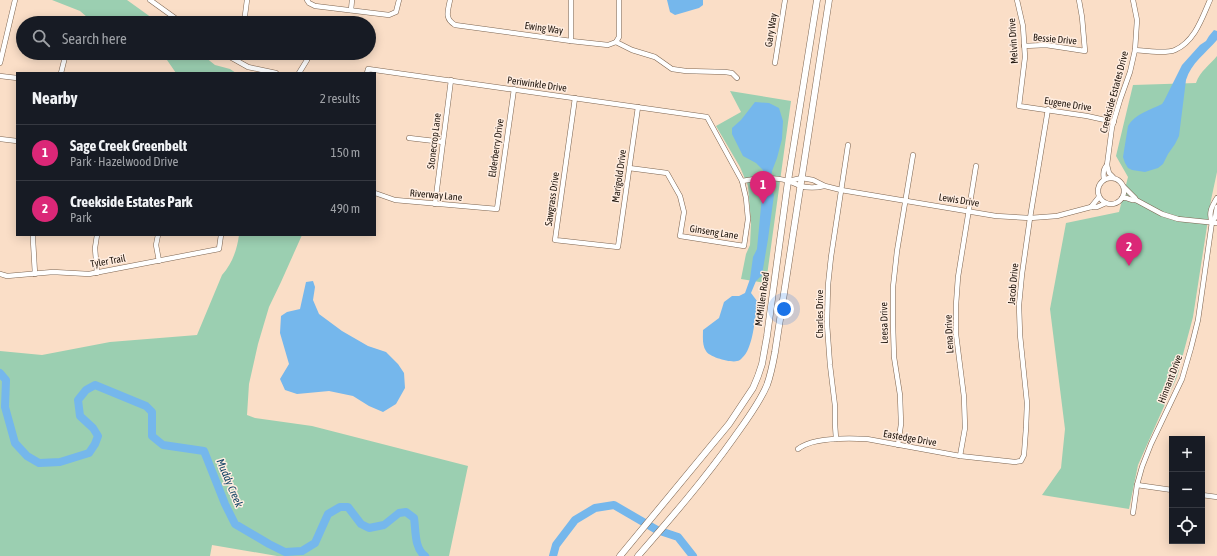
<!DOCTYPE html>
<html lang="en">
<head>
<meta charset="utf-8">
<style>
	:root { --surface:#171b24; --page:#20242c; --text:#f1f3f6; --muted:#9ea1a6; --line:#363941; --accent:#db2777 }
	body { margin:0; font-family:"Asap Condensed",sans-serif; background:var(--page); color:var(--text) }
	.controls { position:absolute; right:12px; bottom:12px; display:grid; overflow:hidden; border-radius:0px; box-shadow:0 2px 10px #0003 }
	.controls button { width:36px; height:36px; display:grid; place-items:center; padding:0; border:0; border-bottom:1px solid var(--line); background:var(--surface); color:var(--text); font:20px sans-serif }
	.you { position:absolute; left:784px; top:309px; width:14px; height:14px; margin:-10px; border:3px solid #fff; border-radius:50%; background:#1a73e8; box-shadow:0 0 0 6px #1a73e833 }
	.badge { display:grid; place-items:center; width:26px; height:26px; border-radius:50%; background:var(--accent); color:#fff; font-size:13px; font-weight:700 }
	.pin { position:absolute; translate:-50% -33px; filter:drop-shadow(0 1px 2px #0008) }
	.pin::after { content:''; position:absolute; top:21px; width:14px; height:12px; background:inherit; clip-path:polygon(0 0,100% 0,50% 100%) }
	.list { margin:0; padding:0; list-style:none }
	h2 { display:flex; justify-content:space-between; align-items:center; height:52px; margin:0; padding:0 16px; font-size:17px }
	h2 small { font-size:13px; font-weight:400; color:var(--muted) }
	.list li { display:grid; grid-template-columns:26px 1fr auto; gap:12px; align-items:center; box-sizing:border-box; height:56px; padding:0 16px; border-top:1px solid var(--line) }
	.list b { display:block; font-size:15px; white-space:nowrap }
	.list p { margin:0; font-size:13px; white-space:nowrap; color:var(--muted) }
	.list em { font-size:13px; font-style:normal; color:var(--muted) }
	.icon { flex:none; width:22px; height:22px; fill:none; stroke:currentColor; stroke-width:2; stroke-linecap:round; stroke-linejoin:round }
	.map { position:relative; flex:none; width:1217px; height:556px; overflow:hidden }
	.search { position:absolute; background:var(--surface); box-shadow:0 2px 10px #0003; left:16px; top:16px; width:360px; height:44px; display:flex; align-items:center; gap:10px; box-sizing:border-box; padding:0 14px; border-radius:22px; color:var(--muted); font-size:15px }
	.panel { position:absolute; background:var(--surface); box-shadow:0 2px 10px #0003; left:16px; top:72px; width:360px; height:164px; border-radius:0px }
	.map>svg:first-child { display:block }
	.green { fill:#9bcfb1 }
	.water { fill:#75b7ec }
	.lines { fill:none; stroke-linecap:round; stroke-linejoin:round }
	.river { stroke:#75b7ec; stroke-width:8 }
	.street-casing { stroke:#7d6551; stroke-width:5.5 }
	.secondary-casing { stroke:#7d6551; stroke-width:7 }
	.street { stroke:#fff; stroke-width:4.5 }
	.secondary { stroke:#fff; stroke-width:6 }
	.labels { text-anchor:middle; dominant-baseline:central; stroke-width:3; stroke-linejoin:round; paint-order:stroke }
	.street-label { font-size:10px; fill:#1d130b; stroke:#ffede0 }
	.water-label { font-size:11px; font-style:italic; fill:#0f4164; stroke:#ffede0 }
</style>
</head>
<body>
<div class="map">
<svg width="1217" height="556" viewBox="0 0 1217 556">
	<rect width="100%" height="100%" fill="#fadec7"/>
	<g class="green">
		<path d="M52 0H127L159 23H94L80 11Z"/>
		<path d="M119 53H200L215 65 230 69 236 73H176L167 60 121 56Z"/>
		<path d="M1217 56V172L1211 200 1193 317 1177 377 1138 465 1129 509 1042 495 1061 468 1065 429 1050 309 1066 223 1119 212 1128 177 1116 156 1133 85 1196 83C1200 71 1210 65 1217 56Z"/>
		<path d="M730 91 791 101 766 283 741 279 746 254 750 245 751 223 748 186 740 167 716 126 741 112Z"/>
		<path d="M239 235H302L281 282 269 307 258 344 249 384 247 415 255 418 312 426 468 466 449 556H277L212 545 210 556H0V351L42 355 110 342 197 335 222 275C232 264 237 250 239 235Z"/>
	</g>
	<g class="water">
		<path d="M667 0H703V5L699 8 675 15 670 12Z"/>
		<path d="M1214 30 1217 31V40C1206 53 1191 63 1186 80L1179 136 1175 144 1168 154 1163 164 1158 168 1145 172 1132 170 1128 168 1125 163 1123 157 1128 126C1135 114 1150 110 1162 104L1164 101 1182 65 1200 45 1206 41 1209 36Z"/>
		<path d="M755 102 769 103 779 108 783 121 782 139 777 158 772 171 770 186 774 195 768 239 762 275 756 281 751 293 757 301V305C755 318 753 349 742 358 741 359 739 361 737 361 731 363 709 357 706 351 702 345 703 337 703 330L719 318 724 302 732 296H739L745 293 750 279 753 257 757 249 762 196 764 187 763 170 756 163 743 156 732 134V128L741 120Z"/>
		<path d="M313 281 315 287 313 300 319 314 342 331 368 346 386 352 398 364 404 373 405 388 396 404 383 412 369 406 353 396 329 391 297 394 285 390 280 379 289 364 280 333 281 316 287 312 300 309 306 282Z"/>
	</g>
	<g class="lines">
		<g class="river">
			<path d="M0 373 6 380 5 407 15 443 27 456 39 463 60 462 89 453 95 444 98 436 93 428 80 416 78 400 86 390 95 385 146 406 152 412V436L163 445 204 451 225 504 235 524 269 544 285 552 302 551 315 543 328 514 340 507H348L361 524 369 528 384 525 399 513 406 512 414 518C416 530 414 548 425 556"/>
			<path d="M663 532 678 537 693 556"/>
			<path d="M553 556 556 545 575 520 595 508 614 505 657 530"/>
		</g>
		<g class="street-casing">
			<g id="street">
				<path d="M150 0 182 23"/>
				<path d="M307 0 309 3 315 6 389 15 396 12 399 0"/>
				<path d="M450 0C448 11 444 18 455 25L571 41 608 45 616 42 619 37V0"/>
				<path d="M1017 0 1023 26 1025 57 1019 106 1087 116 1114 122"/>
				<path d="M351 10 352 0"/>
				<path d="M244 23 247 0"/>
				<path d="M571 41V0"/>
				<path d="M616 42 632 50 655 57 672 69 686 71 725 72 732 73 737 78"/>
				<path d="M1024 46 1046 45 1085 51 1082 17 1079 0"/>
				<path d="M1135 50C1146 51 1166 54 1175 50 1195 41 1202 18 1210 0"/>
				<path d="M223 53 248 67 276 73"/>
				<path d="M0 63 15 0"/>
				<path d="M775 63 785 0"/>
				<path d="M61 73 66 53"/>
				<path d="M299 73 307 60"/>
				<path d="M367 73 368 69 707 117 742 181 746 198 748 219 744 246 680 236 684 212 680 196 667 173 629 168"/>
				<path d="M0 76 17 78"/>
				<path d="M575 98 555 240 618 247 638 107"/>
				<path d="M409 138 443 142"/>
				<path d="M0 139 17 141"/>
				<path d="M1107 165 1109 173 1113 177"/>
				<circle cx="1111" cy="191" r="13"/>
				<path d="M1104 179C1103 174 1103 169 1107 165L1112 127 1120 100 1130 72 1135 50 1137 20 1133 0"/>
				<path d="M742 181C757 178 773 176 788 181 792 182 796 184 800 186 808 188 816 188 824 186"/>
				<path d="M788 181 802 178 813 180 825 186 841 190 996 216 1030 218 1057 216 1091 207H1097L1106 203"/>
				<path d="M1124 187 1135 198 1136 200"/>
				<path d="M375 193 395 200 497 209 514 89"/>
				<path d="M1122 198C1128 197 1131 201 1136 200L1162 214 1178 219 1217 223"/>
				<path d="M435 204 451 80"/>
				<path d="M1091 207 1099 197"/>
				<path d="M1212 222C1208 213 1212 206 1217 198"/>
				<path d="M33 235V240L35 274"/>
				<path d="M158 235 156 245 159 261"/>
				<path d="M97 273 95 248 97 235"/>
				<path d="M0 274 7 276 53 272 89 274 219 249 221 235"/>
				<path d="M836 439 835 424V406L830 365 827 324 828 285 831 257 848 145"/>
				<path d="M898 445 901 424 900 395 894 357 893 324V287L897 251 913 155"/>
				<path d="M798 449C813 437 848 438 867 439L960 456 1015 462 1021 461 1024 455 1026 428 1027 403 1020 335 1019 305 1022 274 1030 218 1048 109"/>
				<path d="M960 456 965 428 964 397 956 334V305L958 277 976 166"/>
				<path d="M1137 485 1172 490"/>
				<path d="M1202 495 1217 497"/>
				<path d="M1133 513 1137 485 1142 467 1151 444 1182 379 1191 348 1198 320 1212 222 1215 218 1217 207"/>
			</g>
		</g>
		<g class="secondary-casing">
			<g id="secondary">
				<path d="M620 556 729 424 753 388 758 376 762 364 767 336 788 181 817 0"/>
				<path d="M638 556C671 518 704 480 733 439 745 422 759 404 767 385 771 374 773 363 775 352L829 0"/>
			</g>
		</g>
		<use href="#street" class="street"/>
		<use href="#secondary" class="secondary"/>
	</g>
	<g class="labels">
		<g class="street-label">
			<text transform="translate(544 28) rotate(8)">Ewing Way</text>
			<text transform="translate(771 30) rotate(-81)">Gary Way</text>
			<text transform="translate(1055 39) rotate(5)">Bessie Drive</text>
			<text transform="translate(1013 41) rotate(-94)">Melvin Drive</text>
			<text transform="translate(537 84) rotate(8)">Periwinkle Drive</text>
			<text transform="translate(1114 92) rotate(-75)">Creekside Estates Drive</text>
			<text transform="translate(1068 104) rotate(9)">Eugene Drive</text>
			<text transform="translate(434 141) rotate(-83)">Stonecrop Lane</text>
			<text transform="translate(496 148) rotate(-82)">Elderberry Drive</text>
			<text transform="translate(619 176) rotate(-82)">Marigold Drive</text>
			<text transform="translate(436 195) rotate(5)">Riverway Lane</text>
			<text transform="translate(552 199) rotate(-82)">Sawgrass Drive</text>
			<text transform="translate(959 200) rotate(9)">Lewis Drive</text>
			<text transform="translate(714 232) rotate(9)">Ginseng Lane</text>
			<text transform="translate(108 261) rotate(-10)">Tyler Trail</text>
			<text transform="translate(1013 284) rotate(-85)">Jacob Drive</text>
			<text transform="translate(762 299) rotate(-82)">McMillen Road</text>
			<text transform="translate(819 314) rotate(-90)">Charles Drive</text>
			<text transform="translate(884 323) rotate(-91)">Leesa Drive</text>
			<text transform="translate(949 334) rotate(-93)">Lena Drive</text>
			<text transform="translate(1170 379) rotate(-69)">Hinnant Drive</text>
			<text transform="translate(910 438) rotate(10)">Eastedge Drive</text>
		</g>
		<g class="water-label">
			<text transform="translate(230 483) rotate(67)">Muddy Creek</text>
		</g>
	</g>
</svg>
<div class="controls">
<button>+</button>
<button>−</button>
<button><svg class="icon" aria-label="locate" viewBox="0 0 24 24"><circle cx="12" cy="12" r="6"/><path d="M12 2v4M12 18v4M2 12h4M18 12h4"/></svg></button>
</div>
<div class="you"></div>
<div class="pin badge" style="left:763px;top:204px">1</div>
<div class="pin badge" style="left:1129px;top:266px">2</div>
<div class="search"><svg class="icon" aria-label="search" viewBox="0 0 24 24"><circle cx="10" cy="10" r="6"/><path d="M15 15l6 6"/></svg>Search here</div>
<section class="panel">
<h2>Nearby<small>2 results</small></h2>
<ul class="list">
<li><span class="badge">1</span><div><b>Sage Creek Greenbelt</b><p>Park · Hazelwood Drive</p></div><em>150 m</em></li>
<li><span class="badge">2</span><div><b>Creekside Estates Park</b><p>Park</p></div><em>490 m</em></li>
</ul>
</section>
</div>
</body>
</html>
